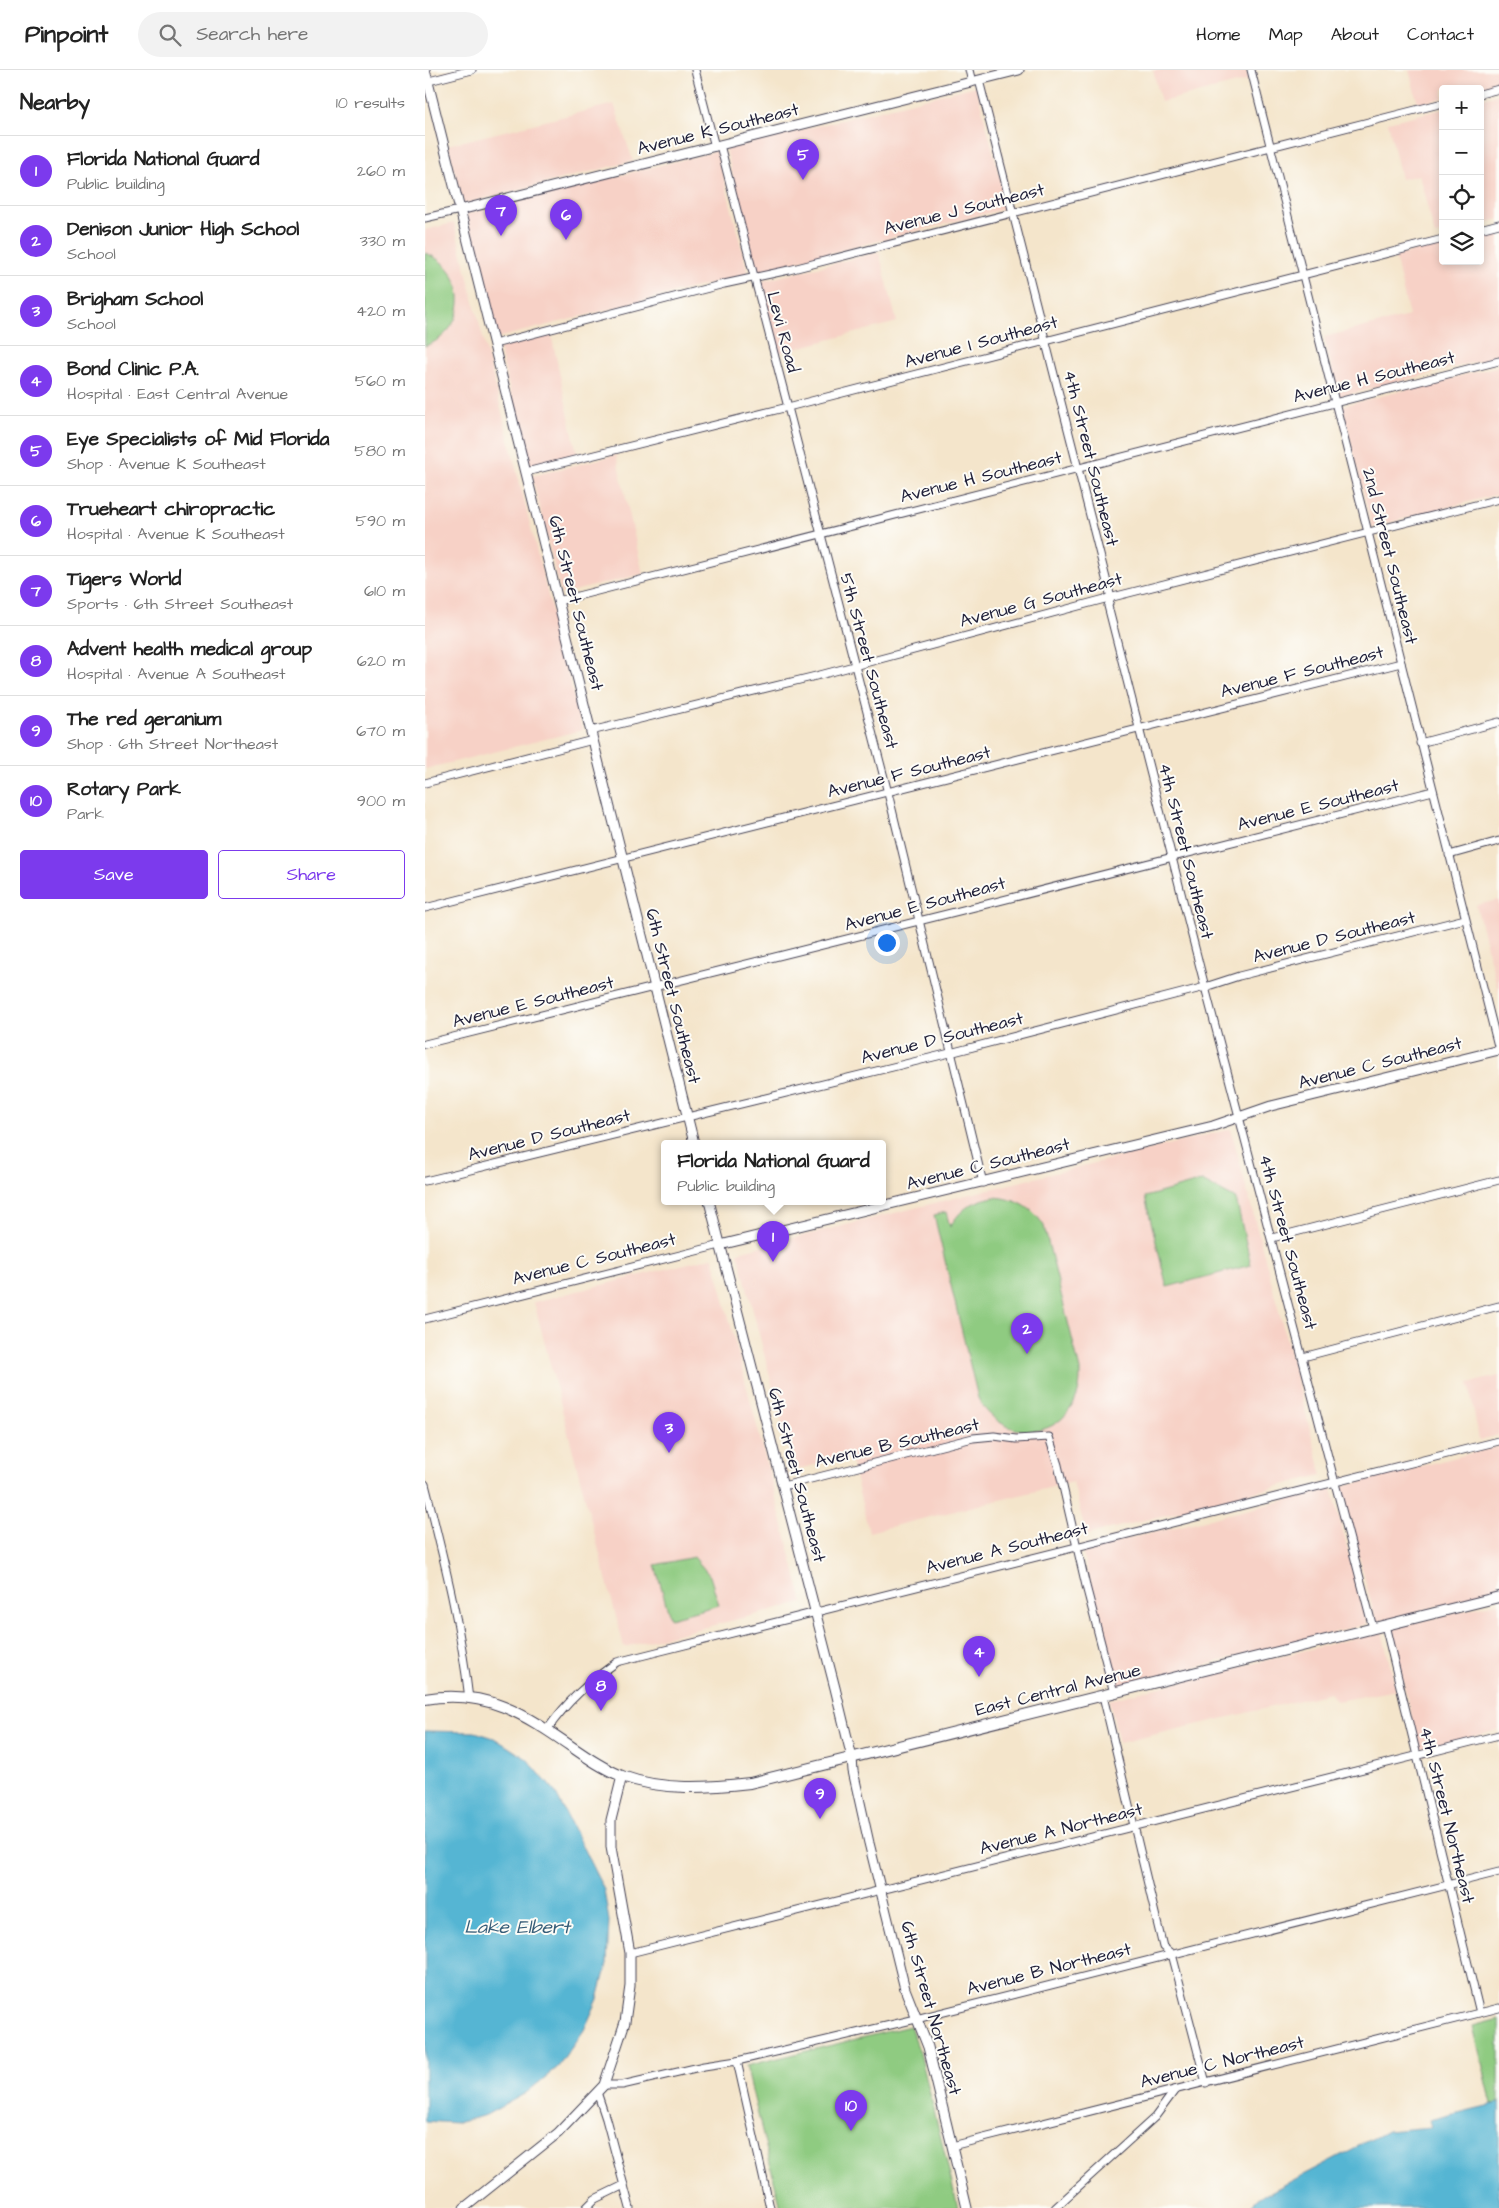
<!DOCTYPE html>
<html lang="en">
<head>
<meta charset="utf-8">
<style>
	:root { --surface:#fff; --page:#f2f2f2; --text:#222; --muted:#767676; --line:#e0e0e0; --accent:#7c3aed }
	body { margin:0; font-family:"Architects Daughter",sans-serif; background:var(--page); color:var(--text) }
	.controls { position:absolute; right:15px; top:15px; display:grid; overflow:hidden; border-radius:5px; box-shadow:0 2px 8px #0003 }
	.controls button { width:45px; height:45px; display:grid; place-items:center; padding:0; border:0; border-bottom:1px solid var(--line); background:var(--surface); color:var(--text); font:25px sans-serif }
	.you { position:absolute; left:461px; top:872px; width:18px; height:18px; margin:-12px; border:4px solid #fff; border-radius:50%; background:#1a73e8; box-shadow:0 0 0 8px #1a73e833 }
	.badge { display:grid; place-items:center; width:32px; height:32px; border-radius:50%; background:var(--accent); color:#fff; font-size:16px; font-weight:700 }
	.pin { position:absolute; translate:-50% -41px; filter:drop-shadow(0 1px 2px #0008) }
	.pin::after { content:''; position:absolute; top:26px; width:18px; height:15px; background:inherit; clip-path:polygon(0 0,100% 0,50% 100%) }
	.popup { position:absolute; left:236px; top:1070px; width:225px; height:65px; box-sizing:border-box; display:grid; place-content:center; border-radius:5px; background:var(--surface); filter:drop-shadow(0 1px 4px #0005); font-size:16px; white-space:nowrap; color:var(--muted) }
	.popup b { font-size:19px; color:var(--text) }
	.popup::after { content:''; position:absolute; left:50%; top:100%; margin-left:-10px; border:10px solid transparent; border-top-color:var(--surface) }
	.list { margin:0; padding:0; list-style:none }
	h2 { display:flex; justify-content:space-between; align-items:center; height:65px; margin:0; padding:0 20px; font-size:21px }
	h2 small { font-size:16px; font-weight:400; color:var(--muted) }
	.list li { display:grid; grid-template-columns:32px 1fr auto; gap:15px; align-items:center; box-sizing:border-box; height:70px; padding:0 20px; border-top:1px solid var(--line) }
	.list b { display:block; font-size:19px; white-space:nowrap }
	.list p { margin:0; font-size:16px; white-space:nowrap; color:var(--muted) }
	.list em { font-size:16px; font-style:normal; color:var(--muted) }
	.actions { display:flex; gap:10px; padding:15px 20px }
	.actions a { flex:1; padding:11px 0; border:1px solid var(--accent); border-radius:5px; text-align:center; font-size:18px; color:var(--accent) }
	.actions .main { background:var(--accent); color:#fff }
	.icon { flex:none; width:28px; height:28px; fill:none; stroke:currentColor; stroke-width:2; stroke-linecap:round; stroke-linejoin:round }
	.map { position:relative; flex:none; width:1074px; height:2138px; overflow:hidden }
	header { display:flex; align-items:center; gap:30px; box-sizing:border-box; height:70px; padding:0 25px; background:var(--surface); border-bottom:1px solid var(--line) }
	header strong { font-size:24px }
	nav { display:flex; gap:28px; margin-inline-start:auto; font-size:18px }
	.search { width:350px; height:45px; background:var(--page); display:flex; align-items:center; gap:12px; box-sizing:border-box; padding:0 18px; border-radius:28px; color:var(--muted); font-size:19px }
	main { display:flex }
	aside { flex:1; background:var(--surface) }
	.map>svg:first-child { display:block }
	.built { fill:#f7d1c6 }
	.green { fill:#8fcb81; stroke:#58765e }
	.water { fill:#55b5d3; stroke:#3c6c87 }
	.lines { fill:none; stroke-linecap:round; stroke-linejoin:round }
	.minor-casing { stroke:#423f51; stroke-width:9 }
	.tertiary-casing { stroke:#423f51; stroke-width:11 }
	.secondary-casing { stroke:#423f51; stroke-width:12 }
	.minor { stroke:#fff; stroke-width:7 }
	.tertiary { stroke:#fff; stroke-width:9 }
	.secondary { stroke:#fff; stroke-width:10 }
	.labels { text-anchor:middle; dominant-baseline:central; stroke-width:4; stroke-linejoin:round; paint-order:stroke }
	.street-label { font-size:18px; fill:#22223b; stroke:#fdfcf7 }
	.water-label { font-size:19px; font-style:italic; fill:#365d78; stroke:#fdfcf7 }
</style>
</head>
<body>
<header>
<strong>Pinpoint</strong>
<div class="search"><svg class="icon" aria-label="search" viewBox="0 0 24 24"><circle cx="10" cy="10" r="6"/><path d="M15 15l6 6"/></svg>Search here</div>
<nav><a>Home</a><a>Map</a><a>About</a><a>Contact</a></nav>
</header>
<main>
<aside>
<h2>Nearby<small>10 results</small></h2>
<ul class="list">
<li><span class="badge">1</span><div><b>Florida National Guard</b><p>Public building</p></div><em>260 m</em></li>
<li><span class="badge">2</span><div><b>Denison Junior High School</b><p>School</p></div><em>330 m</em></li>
<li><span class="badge">3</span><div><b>Brigham School</b><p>School</p></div><em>420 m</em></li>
<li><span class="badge">4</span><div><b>Bond Clinic P.A.</b><p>Hospital · East Central Avenue</p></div><em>560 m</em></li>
<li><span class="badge">5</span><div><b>Eye Specialists of Mid Florida</b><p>Shop · Avenue K Southeast</p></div><em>580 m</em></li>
<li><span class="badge">6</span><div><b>Trueheart chiropractic</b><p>Hospital · Avenue K Southeast</p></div><em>590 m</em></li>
<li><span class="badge">7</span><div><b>Tigers World</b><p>Sports · 6th Street Southeast</p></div><em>610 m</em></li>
<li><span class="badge">8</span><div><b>Advent health medical group</b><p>Hospital · Avenue A Southeast</p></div><em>620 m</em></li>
<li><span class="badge">9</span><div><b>The red geranium</b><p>Shop · 6th Street Northeast</p></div><em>670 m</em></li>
<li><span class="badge">10</span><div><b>Rotary Park</b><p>Park</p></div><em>900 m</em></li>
</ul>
<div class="actions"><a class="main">Save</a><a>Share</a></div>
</aside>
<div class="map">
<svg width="1074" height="2138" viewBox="0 0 1074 2138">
	<rect width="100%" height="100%" fill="#fdfcf7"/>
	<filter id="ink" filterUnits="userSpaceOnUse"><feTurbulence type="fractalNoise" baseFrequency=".02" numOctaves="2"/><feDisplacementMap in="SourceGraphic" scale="10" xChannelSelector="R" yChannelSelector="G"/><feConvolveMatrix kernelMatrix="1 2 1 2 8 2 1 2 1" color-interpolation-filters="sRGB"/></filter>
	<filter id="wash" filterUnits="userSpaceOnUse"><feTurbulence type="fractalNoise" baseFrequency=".0096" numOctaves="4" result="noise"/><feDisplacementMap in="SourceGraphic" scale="20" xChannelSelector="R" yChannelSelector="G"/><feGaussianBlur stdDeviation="1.12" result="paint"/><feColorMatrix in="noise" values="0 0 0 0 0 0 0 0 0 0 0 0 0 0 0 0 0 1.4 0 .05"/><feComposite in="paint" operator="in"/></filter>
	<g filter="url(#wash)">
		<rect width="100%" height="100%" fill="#f4e5cb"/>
		<g class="built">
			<path d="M728 0H821L824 10 736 32Z"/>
			<path d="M984 0H1074V14L1054 19H1018V28L993 34Z"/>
			<path d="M551 16 583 138 331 202 301 79Z"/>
			<path d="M1074 24V149L1055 154V29Z"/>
			<path d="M189 34 208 91 38 134 23 75Z"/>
			<path d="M1018 39V163L1010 165 994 105 976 109 963 52Z"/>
			<path d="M292 81 323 204 72 268 41 144Z"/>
			<path d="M29 153 157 660 0 699V160Z"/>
			<path d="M1074 159V286L914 327 899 267 984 246 970 186 1018 174V191H1055V164Z"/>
			<path d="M454 182 472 252 353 283 334 212Z"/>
			<path d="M126 264 152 384 104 396 74 278Z"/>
			<path d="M1074 296V424L947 457 917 336Z"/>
			<path d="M191 385 218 504 136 524 107 406Z"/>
			<path d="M1074 830V924L1051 835Z"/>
			<path d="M806 1059 897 1405 661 1465 648 1412 444 1462 425 1386 369 1400 313 1182Z"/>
			<path d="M288 1187 378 1533 199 1577 109 1232Z"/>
			<path d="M1074 1306V1365L1054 1370 1044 1313Z"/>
			<path d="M1074 1376V1521L951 1552 916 1417Z"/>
			<path d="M907 1419 942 1554 692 1617 657 1480Z"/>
			<path d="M1074 1532V1660L995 1679 965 1559Z"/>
			<path d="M957 1561 971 1620 912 1631 905 1623 694 1673 684 1630Z"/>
		</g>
		<g class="green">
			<path d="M0 183C45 199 46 260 0 276Z"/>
			<path d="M777 1111 811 1129 826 1195 742 1217 720 1127Z"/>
			<path d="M569 1127C591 1129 607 1136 619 1156L655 1300C655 1310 655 1321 650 1330 630 1375 573 1368 553 1328L509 1145 521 1142 525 1157C536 1138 548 1131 569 1127Z"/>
			<path d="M269 1487 285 1506 294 1535 245 1548 230 1495Z"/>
			<path d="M1074 1949V2033L1067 2034 1048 1956Z"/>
			<path d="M485 1956 495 1983 533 2138H356L321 1996Z"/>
		</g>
		<g class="water">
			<path d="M0 1661 50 1662 69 1668 102 1689 130 1722 179 1820 184 1851 182 1894 173 1929 159 1960 133 1997 101 2023 61 2045 32 2053 0 2051Z"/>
			<path d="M1074 2033V2138H824L832 2129 962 2061 1006 2057 1004 2050Z"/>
		</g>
	</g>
	<g filter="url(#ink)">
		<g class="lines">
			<g class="minor-casing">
				<g id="minor">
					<path d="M270 0 290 77"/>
					<path d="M544 0 547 12"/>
					<path d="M826 0 1074 980"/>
					<path d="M554 10 686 528 683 536 780 917 948 1558"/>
					<path d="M0 12 47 0"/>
					<path d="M1055 24 1074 19"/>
					<path d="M295 75 463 723 558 1113"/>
					<path d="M0 148 35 140"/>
					<path d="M1055 159 1074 154"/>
					<path d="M69 274 299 214 364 200 1018 33"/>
					<path d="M101 402 363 337 1018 169"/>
					<path d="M133 531 1074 291"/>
					<path d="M166 661 395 605 676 530 1074 429"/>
					<path d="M995 673 1074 652"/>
					<path d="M0 713 168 670"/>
					<path d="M1024 785 1074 771"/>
					<path d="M0 838 976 593"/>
					<path d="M0 974C337 892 672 806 1008 721"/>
					<path d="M0 1111 525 983 780 917 814 906 1040 849"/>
					<path d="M847 1168 1074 1110"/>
					<path d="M0 1249 295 1175"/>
					<path d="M878 1287 1074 1236"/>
					<path d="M0 1414C18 1486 36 1556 44 1629"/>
					<path d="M358 1416 548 1368 569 1366 591 1369 624 1367 633 1395 661 1516 689 1623"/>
					<path d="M960 1555 1055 1943"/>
					<path d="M678 1626 738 1877 747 1884 781 2013"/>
					<path d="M122 1660C142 1631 164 1612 192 1592L1074 1371"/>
					<path d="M205 1883 1074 1665"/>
					<path d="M312 1991 345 2138"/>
					<path d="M179 2015H197L279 1996 312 1991 491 1949 1074 1802"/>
					<path d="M172 2022 181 2049 205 2138"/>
					<path d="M527 2076 1074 1938"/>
					<path d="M161 2138 170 2129 199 2115"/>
					<path d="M630 2138 730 2047 750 2020"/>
				</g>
			</g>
			<g class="tertiary-casing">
				<g id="tertiary">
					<path d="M0 0 269 1073"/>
					<path d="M35 140 594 0"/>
					<path d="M284 1131 410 1618 427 1688 428 1701 444 1773 480 1919 503 1977 542 2138"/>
					<path d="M295 1175 788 1056 846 1036 1074 980"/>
					<path d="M39 2138 133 2063 179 2015 200 1952 205 1916V1883L186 1777V1750L197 1706"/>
				</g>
			</g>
			<g class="secondary-casing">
				<path id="secondary" d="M0 1629C62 1619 99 1644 147 1677 163 1688 179 1699 197 1706 238 1721 282 1718 325 1713L1074 1527"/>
			</g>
			<use href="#minor" class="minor"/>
			<use href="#tertiary" class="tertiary"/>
			<use href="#secondary" class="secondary"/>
		</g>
	</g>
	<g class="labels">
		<g class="street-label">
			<text transform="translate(293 59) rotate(-14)">Avenue K Southeast</text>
			<text transform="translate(539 139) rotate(-14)">Avenue J Southeast</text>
			<text transform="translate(358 262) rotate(75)">Levi Road</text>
			<text transform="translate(556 272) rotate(-15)">Avenue I Southeast</text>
			<text transform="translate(949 307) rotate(-14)">Avenue H Southeast</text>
			<text transform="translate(666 388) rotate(76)">4th Street Southeast</text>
			<text transform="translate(556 407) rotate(-14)">Avenue H Southeast</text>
			<text transform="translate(965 486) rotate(76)">2nd Street Southeast</text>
			<text transform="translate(616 530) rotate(-15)">Avenue G Southeast</text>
			<text transform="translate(151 533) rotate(76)">6th Street Southeast</text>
			<text transform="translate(444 591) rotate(75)">5th Street Southeast</text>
			<text transform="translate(877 602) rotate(-14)">Avenue F Southeast</text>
			<text transform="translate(484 702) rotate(-14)">Avenue F Southeast</text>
			<text transform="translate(893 735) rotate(-14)">Avenue E Southeast</text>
			<text transform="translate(761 781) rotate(76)">4th Street Southeast</text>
			<text transform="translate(500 834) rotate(-15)">Avenue E Southeast</text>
			<text transform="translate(909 867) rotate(-14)">Avenue D Southeast</text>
			<text transform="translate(248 926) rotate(76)">6th Street Southeast</text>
			<text transform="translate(108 932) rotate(-14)">Avenue E Southeast</text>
			<text transform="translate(517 968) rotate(-14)">Avenue D Southeast</text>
			<text transform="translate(955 993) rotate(-14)">Avenue C Southeast</text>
			<text transform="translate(124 1065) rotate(-14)">Avenue D Southeast</text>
			<text transform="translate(563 1094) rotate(-14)">Avenue C Southeast</text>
			<text transform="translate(863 1172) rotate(75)">4th Street Southeast</text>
			<text transform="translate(169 1189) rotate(-14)">Avenue C Southeast</text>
			<text transform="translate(472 1373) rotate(-13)">Avenue B Southeast</text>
			<text transform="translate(372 1405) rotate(75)">6th Street Southeast</text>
			<text transform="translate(582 1478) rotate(-14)">Avenue A Southeast</text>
			<text transform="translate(633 1620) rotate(-14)">East Central Avenue</text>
			<text transform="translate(1022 1745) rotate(76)">4th Street Northeast</text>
			<text transform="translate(636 1759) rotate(-14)">Avenue A Northeast</text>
			<text transform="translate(624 1899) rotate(-14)">Avenue B Northeast</text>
			<text transform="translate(506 1938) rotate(74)">6th Street Northeast</text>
			<text transform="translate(797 1992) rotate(-14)">Avenue C Northeast</text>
		</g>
		<g class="water-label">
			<text x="92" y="1857">Lake Elbert</text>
		</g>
	</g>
</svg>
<div class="controls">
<button>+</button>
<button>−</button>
<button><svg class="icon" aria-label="locate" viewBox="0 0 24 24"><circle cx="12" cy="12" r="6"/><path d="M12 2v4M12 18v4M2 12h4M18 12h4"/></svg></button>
<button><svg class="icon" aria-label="layers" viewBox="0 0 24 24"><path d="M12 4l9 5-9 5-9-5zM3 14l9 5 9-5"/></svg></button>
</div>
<div class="you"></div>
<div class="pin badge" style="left:348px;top:1192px">1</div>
<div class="popup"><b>Florida National Guard</b>Public building</div>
<div class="pin badge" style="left:602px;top:1284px">2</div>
<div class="pin badge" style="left:244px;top:1383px">3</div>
<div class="pin badge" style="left:554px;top:1607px">4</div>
<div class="pin badge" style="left:378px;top:110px">5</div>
<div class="pin badge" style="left:141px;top:170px">6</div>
<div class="pin badge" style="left:76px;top:166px">7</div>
<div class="pin badge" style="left:176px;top:1641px">8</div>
<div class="pin badge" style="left:395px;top:1749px">9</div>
<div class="pin badge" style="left:426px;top:2061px">10</div>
</div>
</main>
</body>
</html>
